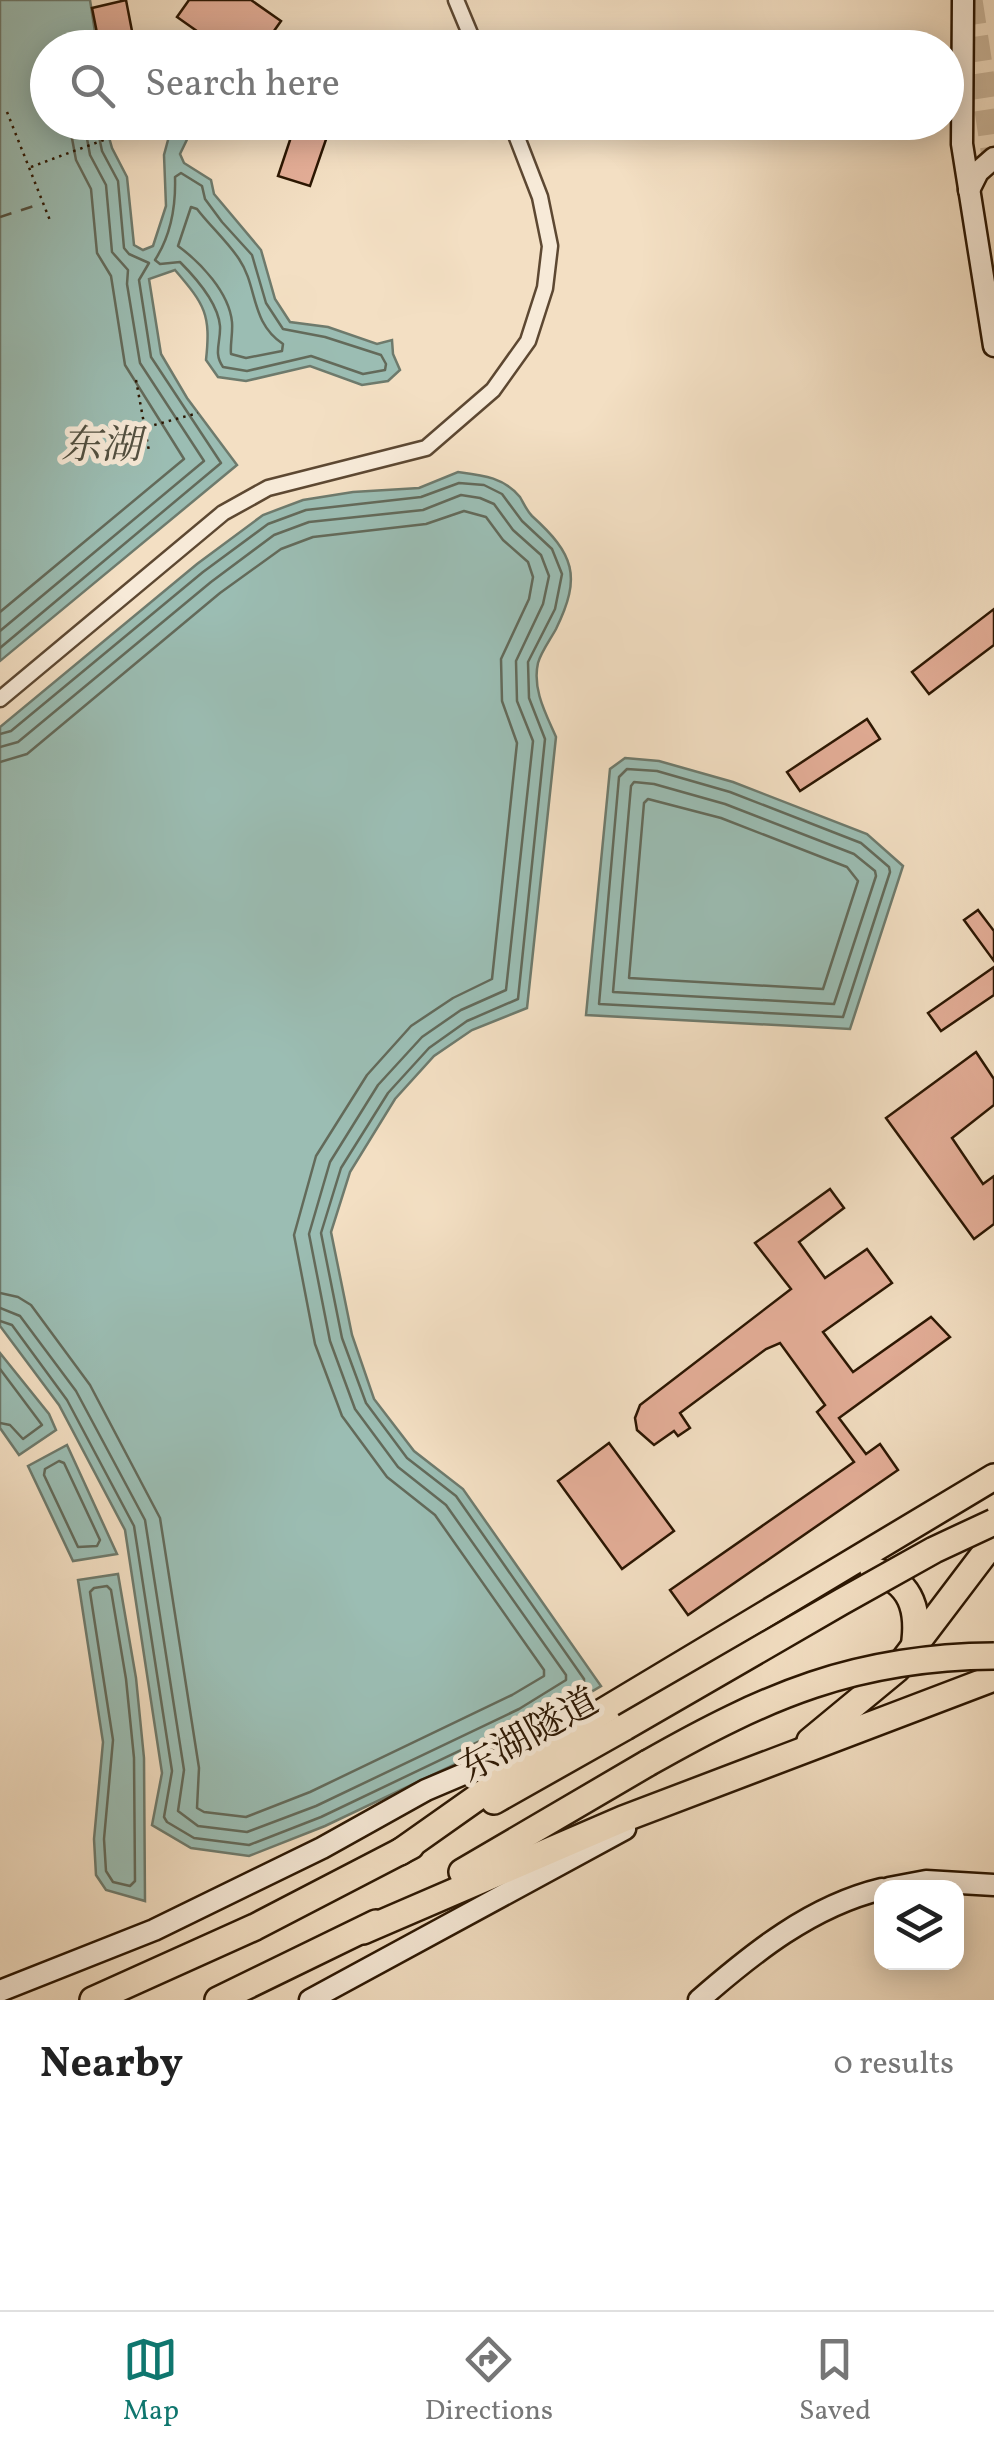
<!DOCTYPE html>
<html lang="en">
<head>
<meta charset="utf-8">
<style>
	:root { --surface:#fff; --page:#f2f2f2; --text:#222; --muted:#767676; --line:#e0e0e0; --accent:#0f766e }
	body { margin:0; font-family:Vollkorn,"Noto Serif SC",serif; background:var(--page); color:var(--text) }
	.controls { position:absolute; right:30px; bottom:30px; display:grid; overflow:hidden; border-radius:20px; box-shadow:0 5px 25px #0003 }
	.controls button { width:90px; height:90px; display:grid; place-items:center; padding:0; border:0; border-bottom:2px solid var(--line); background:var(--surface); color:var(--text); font:50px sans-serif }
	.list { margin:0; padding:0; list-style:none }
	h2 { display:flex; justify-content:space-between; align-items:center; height:130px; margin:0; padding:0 40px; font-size:42px }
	h2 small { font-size:32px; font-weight:400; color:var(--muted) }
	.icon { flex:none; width:55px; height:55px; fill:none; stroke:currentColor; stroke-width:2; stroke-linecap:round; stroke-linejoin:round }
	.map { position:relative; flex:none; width:994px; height:2000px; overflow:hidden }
	.search { position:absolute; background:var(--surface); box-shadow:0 5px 25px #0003; left:30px; right:30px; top:30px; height:110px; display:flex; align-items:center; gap:25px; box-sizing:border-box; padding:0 35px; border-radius:55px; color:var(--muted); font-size:38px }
	.sheet { height:310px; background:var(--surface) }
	nav { display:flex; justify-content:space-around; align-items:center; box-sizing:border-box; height:140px; border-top:2px solid var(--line); background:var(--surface); font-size:28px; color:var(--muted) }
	nav a { display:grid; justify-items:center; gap:5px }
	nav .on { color:var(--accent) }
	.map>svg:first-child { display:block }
	.water { fill:#9bbdb3; stroke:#6e7a6c; stroke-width:2.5 }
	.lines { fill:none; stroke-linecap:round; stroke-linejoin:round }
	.shore { stroke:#636a5a; stroke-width:2.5 }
	.ferry { stroke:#525040; stroke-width:2.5; stroke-dasharray:12 10; stroke-linecap:butt }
	.building { fill:#e4ae98; stroke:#2b1602; stroke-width:2.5 }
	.highway-tunnel { stroke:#cbb79c; stroke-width:25; stroke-dasharray:25 12; stroke-linecap:butt }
	.street-casing { stroke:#5d4832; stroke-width:19 }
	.secondary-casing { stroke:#2b1602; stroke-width:25 }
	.highway-casing { stroke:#2b1602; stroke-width:30 }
	.path { stroke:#2b1602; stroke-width:2.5; stroke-dasharray:2.5 5; stroke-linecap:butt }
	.street { stroke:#f7ead8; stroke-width:14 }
	.secondary { stroke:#f7ead8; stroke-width:20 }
	.highway { stroke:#f3dfc3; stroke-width:25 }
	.highway-bridge-casing { stroke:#2b1602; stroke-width:30; stroke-linecap:butt }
	.highway-bridge { stroke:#f3dfc3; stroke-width:25 }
	.labels { text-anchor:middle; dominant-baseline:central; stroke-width:10; stroke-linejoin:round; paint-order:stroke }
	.street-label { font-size:38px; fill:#2b1602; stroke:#f7ead8 }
	.water-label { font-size:40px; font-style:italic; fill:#525040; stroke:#f7ead8 }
</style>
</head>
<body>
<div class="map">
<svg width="994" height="2000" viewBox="0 0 994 2000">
	<rect width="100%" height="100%" fill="#f3dfc3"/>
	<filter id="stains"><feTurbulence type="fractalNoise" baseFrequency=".002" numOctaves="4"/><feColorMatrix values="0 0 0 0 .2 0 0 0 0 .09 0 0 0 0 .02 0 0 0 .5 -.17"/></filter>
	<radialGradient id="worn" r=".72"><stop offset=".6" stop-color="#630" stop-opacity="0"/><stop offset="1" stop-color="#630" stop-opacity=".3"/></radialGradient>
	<g class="water">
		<path d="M0 0H90L95 32 93 47 48 48V122L105 123 112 148 127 177 134 245 143 250 153 246 166 206 164 155 168 140 165 123H195L180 154 184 163 211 180 214 194 261 250 275 299 290 322 328 327 377 344 392 340 393 354 400 370 388 381 362 385 310 366 246 381 218 377 206 360C211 314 205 305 175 270L149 279 161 354 187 398 237 465 0 661Z"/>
		<path d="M458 472C481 475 504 477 520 497 524 504 527 511 532 516 574 554 582 576 556 629 550 640 541 652 538 663 532 689 546 714 556 737L527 1008 472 1030 434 1056 395 1099 350 1172 331 1232 352 1335 374 1399 414 1451 463 1489 601 1686 529 1729 325 1826 249 1856 191 1848 152 1825 162 1773 125 1530 59 1405 0 1326V727L197 564 263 515 303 500 353 492 419 488Z"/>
		<path d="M625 758 659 761 733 782 867 834 903 866 850 1029 586 1015 610 769Z"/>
		<path d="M0 1353 49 1414 56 1430 19 1455 0 1428Z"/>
		<path d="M67 1445 117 1554 73 1561 28 1466Z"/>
		<path d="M118 1574 136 1678 144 1758 145 1901 106 1890 96 1875 94 1839 103 1742 78 1580Z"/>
	</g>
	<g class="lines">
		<g class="shore">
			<path d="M181 173 202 186 205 199 222 222 252 255 266 303 283 329 325 337 381 355 386 364 385 370 363 374 311 356 247 371 223 367C213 353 221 342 220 326 218 303 196 278 180 262L160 264 155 260C171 235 176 208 175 177Z"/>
			<path d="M191 207 197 209C210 226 227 241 239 259 258 287 250 322 283 344L282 351 246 358 231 354C230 344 233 333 232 322 229 292 200 262 178 246Z"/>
			<path d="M0 612 184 459 125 365 111 276 97 253 91 189 76 160 69 122"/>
			<path d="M0 631 204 461 140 363 127 284 128 270 112 252 106 185 90 155 84 122"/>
			<path d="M0 648 221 463 151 357 139 280 149 263 129 254 124 248 118 181 102 151 96 122"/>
			<path d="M0 734 11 731 203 572 268 524 306 510 421 497 459 483 484 485 502 494 522 521 552 549 562 574 555 609 528 662 529 698 545 739 518 999 467 1021 429 1048 388 1093 341 1168 321 1233 342 1338 366 1403 407 1458 456 1496 584 1679V1684L524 1720 321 1817 249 1845 194 1838 167 1822 164 1817 172 1771 134 1526 67 1400 12 1325 0 1321"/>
			<path d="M0 747 18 742 211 582 274 535 309 522 423 510 461 495 480 498 494 504 513 530 541 555 549 576 543 604 516 661 517 701 533 741 506 990 461 1010 422 1037 378 1085 330 1162 309 1234 330 1341 355 1409 398 1467 446 1505 566 1675V1680L519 1709 316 1806 247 1832 198 1826 178 1811 184 1770 145 1520 76 1391 20 1316 0 1308"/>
			<path d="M0 762 27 754 220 593 281 549 313 537 426 524 464 511 486 517 503 540 528 562 533 577 529 599 501 659 502 701 517 743 492 979 453 998 411 1026 367 1075 316 1156 294 1235 315 1344 342 1416 387 1477 435 1515 544 1670V1676L512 1695 310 1792 246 1817 204 1812 197 1808 199 1768 160 1518 90 1385 31 1305 18 1297 0 1293"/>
			<path d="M627 769 657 771 730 792 861 843 889 867 890 872 843 1017 599 1004 619 777Z"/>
			<path d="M634 782 654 784 725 804 854 854 875 871 876 876 834 1004 613 992 631 786Z"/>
			<path d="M648 799 721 818 847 867 858 881 823 989 629 978 644 803Z"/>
			<path d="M0 1369 42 1425 23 1439 10 1425 0 1423"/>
			<path d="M59 1461 64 1463 100 1540 97 1546 78 1547 44 1475 45 1469Z"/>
			<path d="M107 1586 111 1590 126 1679 134 1758 135 1881 130 1886 113 1882 106 1871 104 1839 113 1740 90 1592 94 1588Z"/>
		</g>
		<path class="ferry" d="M0 217 34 206"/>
	</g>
	<g class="building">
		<path d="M126 0 132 31 98 38 92 8Z"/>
		<path d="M189 0H251L281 21 262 48H221L177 17Z"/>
		<path d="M296 122H332L310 186 278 176Z"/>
		<path d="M994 609V645L929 694 912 672Z"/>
		<path d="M867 719 880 739 800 791 787 772Z"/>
		<path d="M978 910 994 931V961L964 920Z"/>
		<path d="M994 967V995L941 1031 928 1013Z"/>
		<path d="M976 1052 994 1079V1105L952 1138 983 1184 994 1176V1224L974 1239 886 1118Z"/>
		<path d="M830 1189 844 1208 799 1242 825 1278 867 1249 892 1283 823 1332 853 1372 931 1317 950 1337 839 1418 866 1454 880 1444 898 1470 688 1615 670 1590 854 1462 817 1412 825 1405 780 1343 766 1349 680 1413 690 1428 678 1436 674 1431 654 1445 637 1430 635 1418 640 1405 791 1289 755 1243Z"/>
		<path d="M609 1443 674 1531 622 1569 558 1481Z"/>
	</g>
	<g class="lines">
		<path class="highway-tunnel" d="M970 0 994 156"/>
		<g class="street-casing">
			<g id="street">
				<path d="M456 0 476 48"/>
				<path d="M0 699 223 513 268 488 426 448 493 390 528 341 545 288 550 246 540 197 511 122"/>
			</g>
		</g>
		<g class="secondary-casing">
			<g id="secondary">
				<path d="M963 0 962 144 994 346"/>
				<path d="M969 190 978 172 994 158"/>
				<path d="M889 1888 926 1881 994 1885"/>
				<path d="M0 1991 154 1930 322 1848 426 1790 551 1737"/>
				<path d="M310 2000 625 1829"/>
				<path d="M699 2000C753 1953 811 1906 882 1889"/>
			</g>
		</g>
		<g class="highway-casing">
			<g id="highway">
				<path d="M873 1570C912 1582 920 1610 914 1648"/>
				<path d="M810 1741 897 1669 994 1541"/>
				<path d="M494 1801 625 1727"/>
				<path d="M400 1852 577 1727 994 1477"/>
				<path d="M462 1872 648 1763"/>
				<path d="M363 1931 623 1819 994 1678"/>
				<path d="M93 2000 255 1927 411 1846"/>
				<path d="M218 2000 376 1923"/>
			</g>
		</g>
		<g class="path">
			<path d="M7 112 51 223"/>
			<path d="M31 167 109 138"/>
			<path d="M136 380 149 451"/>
			<path d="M147 427 198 413"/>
		</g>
		<use href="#street" class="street"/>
		<use href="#secondary" class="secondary"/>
		<use href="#highway" class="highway"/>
		<g class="highway-bridge-casing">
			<g id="highway-bridge">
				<path d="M625 1727 841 1602 934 1550 994 1522"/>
				<path d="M648 1763C766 1696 855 1657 994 1656"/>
			</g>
		</g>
		<use href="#highway-bridge" class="highway-bridge"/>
	</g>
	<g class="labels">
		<g class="street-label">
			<text transform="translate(530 1737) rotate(-29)">东湖隧道</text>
		</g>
		<g class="water-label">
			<text x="101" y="448">东湖</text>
		</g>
	</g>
	<rect width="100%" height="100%" filter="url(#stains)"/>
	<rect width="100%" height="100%" fill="url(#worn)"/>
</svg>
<div class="controls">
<button><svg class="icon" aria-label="layers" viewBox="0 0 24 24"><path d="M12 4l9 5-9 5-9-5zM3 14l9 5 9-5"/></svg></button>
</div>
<div class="search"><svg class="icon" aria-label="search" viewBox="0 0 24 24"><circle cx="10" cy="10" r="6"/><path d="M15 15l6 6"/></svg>Search here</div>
</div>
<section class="sheet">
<h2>Nearby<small>0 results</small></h2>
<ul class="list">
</ul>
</section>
<nav>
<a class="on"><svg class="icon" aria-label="map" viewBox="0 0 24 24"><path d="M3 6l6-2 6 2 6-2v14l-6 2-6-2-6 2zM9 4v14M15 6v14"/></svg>Map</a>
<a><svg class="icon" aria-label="directions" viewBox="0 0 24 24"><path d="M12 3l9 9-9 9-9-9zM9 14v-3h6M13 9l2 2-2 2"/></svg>Directions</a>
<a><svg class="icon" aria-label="saved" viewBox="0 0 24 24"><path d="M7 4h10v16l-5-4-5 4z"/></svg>Saved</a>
</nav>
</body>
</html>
